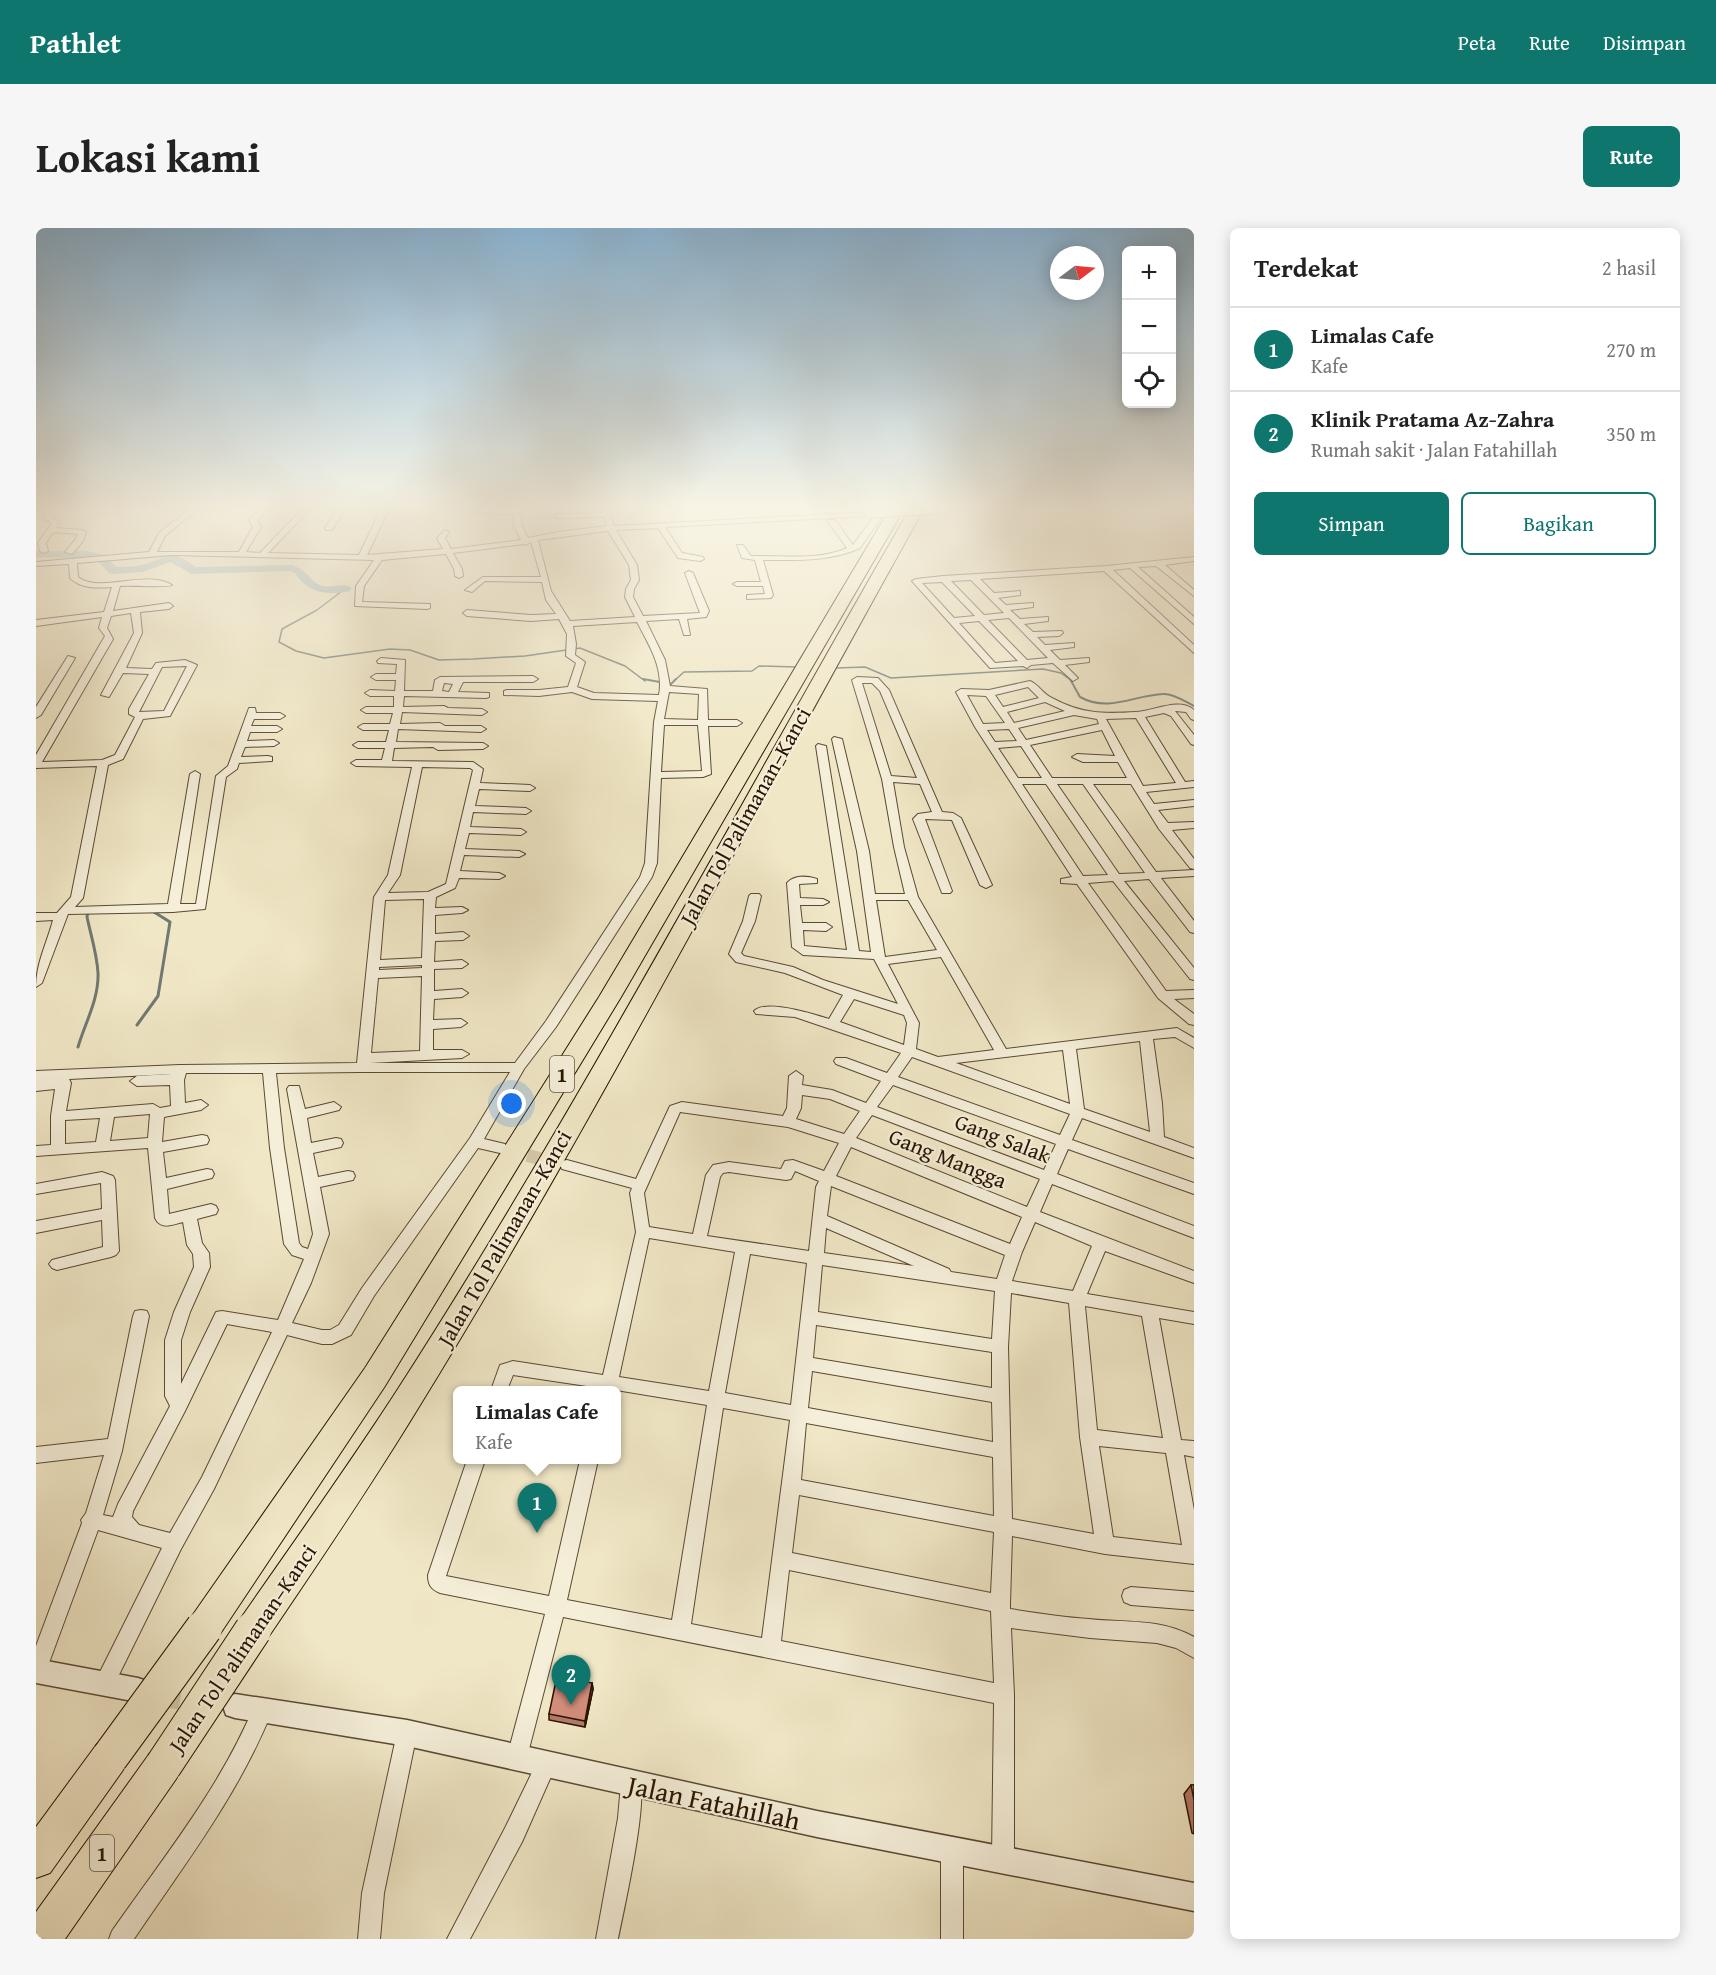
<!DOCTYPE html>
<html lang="id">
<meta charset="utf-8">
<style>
:root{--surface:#fff;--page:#f6f6f6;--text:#222;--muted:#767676;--line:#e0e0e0;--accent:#0f766e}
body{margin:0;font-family:"Gentium Book Plus",serif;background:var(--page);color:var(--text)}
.controls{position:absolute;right:18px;top:18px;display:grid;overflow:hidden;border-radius:9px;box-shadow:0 3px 15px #0003}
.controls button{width:54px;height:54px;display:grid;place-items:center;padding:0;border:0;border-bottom:2px solid var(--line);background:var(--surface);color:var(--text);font:30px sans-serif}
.compass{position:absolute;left:1014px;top:18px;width:54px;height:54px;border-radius:50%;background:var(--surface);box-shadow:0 3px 15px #0003;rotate:74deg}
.you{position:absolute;left:476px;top:876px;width:21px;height:21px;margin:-15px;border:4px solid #fff;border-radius:50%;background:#1a73e8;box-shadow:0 0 0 9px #1a73e833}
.badge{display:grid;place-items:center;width:39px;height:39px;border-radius:50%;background:var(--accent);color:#fff;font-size:20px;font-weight:700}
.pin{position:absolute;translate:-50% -50px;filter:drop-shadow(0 2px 3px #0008)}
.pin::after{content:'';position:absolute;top:32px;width:21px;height:18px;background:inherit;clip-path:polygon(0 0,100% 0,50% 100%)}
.popup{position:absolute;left:417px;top:1158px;width:168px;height:78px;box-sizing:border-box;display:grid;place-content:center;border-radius:9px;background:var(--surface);filter:drop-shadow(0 2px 4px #0005);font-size:20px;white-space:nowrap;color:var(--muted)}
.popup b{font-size:22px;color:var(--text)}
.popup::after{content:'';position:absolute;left:50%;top:100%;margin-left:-12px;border:12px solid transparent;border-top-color:var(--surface)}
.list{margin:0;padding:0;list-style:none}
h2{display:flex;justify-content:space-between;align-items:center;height:78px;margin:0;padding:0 24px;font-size:26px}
h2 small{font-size:20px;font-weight:400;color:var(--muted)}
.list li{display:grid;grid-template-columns:39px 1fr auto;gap:18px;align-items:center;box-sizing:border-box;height:84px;padding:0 24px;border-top:2px solid var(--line)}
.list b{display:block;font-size:22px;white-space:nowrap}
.list p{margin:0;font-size:20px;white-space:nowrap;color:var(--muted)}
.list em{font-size:20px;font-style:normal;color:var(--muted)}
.actions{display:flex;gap:12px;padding:18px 24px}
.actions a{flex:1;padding:14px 0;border:2px solid var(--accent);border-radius:9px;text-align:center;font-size:21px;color:var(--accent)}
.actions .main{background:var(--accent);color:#fff}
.icon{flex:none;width:33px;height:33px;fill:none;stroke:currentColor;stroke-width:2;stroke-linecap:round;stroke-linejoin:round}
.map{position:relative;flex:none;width:1158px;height:1711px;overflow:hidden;border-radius:9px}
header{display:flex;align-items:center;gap:36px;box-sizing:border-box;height:84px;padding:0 30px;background:var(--accent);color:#fff}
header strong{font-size:28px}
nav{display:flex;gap:33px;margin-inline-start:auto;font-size:21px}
.intro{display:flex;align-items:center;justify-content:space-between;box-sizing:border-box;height:144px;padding:0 36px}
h1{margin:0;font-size:42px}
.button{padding:15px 27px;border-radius:9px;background:var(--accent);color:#fff;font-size:21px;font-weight:700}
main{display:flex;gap:36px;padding:0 36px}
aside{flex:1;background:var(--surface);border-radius:9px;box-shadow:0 3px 15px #0003}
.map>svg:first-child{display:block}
</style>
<header>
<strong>Pathlet</strong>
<nav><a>Peta</a><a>Rute</a><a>Disimpan</a></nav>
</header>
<div class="intro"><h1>Lokasi kami</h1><a class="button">Rute</a></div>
<main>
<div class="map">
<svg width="1158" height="1711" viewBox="0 0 1158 1711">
<rect width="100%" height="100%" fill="#f0e7c6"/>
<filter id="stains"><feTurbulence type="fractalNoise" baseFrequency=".00333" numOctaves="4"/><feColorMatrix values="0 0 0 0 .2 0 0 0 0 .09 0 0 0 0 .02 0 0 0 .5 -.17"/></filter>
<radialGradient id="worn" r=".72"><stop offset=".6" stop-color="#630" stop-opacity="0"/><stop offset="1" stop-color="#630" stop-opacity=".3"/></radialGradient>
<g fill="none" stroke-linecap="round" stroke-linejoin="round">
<path stroke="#707973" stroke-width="1.5" d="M310 360 281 382 246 401 243 414 260 423 288 430 354 421 374 422 403 432 437 431 489 428 544 420 589 438 609 453
M800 440 829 439 855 450 1007 441 1025 445 1036 453
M638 453 648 444 716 443 723 438 761 439"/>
<path stroke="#707973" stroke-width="2" d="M607 451 635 456 640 451
M1034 451 1044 469C1073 485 1098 467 1127 466 1137 465 1150 474 1158 478"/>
<path stroke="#707973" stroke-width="3" d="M101 797 122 768 134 694 118 684
M42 819C49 795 63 771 62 745 61 726 55 708 51 689L52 683"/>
<path fill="#a0bcc0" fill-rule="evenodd" d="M0 323H52L68 327 80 339C88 339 97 339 105 337 129 331 136 319 159 339L254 337C274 341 272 354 287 358 297 360 308 354 316 360L314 363C291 368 272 365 259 345L254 343 156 346 134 334 107 344 77 346 73 345 60 331 0 329Z"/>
<path stroke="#d2c7a8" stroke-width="13" stroke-dasharray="13 7" stroke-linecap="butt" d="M472 922 520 935"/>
<path stroke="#d2c7a8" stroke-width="25" stroke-dasharray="25 12" stroke-linecap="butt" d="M120 1465 172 1474"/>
<g stroke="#5a4932" stroke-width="2">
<path id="minor" d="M8 279H16V290L24 294 20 300 46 302 50 304 47 313 36 326 29 324 39 312 42 306 17 304 10 315 12 323 8 325 4 323 2 315 16 295 8 291Z
M156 279H164L129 308 121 324H203L217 299 213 292 226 279H234L221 292 225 299 210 324 224 325 268 279H276L232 325 323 327 346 279H354L331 327 407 321 401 310 409 302 413 304 409 310 415 321 485 312 478 298 477 286 440 285 439 283 443 281 477 282 476 279H484L486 298 492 310 522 304 571 298 568 289 522 290 518 288 522 286 566 285 564 279H572L578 298 833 284 837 286 833 288 629 299 646 325 667 329 668 331 664 333 642 330 622 300 580 302 601 337 603 352 598 361 597 369 607 388 664 385 649 345 653 343 657 345 673 383 670 389 651 391 654 407H648L643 391 610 393 629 432 634 458 671 461 672 492H701L706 495 701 498H672L675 546 667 549 625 550 621 635 616 649 520 799 488 841 448 911 469 916 471 920 469 924 464 925 442 920 338 1068 315 1107 296 1116H286L251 1107 178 1261 145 1321 75 1463 68 1466 61 1463 58 1456 126 1320 62 1302 10 1443 7 1450 0 1453V1418L46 1295 45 1292 50 1285 68 1227 0 1235V1219L72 1211 97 1088 99 1083 105 1082 111 1083 113 1088 86 1223 67 1287 77 1289 82 1276 134 1178 129 1168V1112L138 1084 158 1039 157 1026 151 1017 147 994C135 997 125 1002 119 990L112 920 0 928V918L15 917V888L19 861 0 863V853L14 852 0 853V843L144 837 321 835 338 669 352 647 376 539 320 538 315 535 320 532H346L349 520H322L317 517 322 514H350L353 502H327L322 499 327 496H354L357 485H330L325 482 330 479H358V468H334L329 465 334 462 359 463 360 452H340L335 449 340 446H360L361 436 342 435 341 433 345 430 369 432 368 463H397L399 452 404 449 497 448 502 451 497 454H427L422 464 453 465V469L450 470 368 468 367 479 408 478 412 480 446 481 451 484 446 487 366 484 364 496 404 495 409 498H445L450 501 445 504 362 501 360 514 447 515 452 518 447 521 402 522 397 519 358 520 356 533 437 534 447 541 444 555 494 557 499 560 494 563 443 561 439 578 490 580 495 583 490 586 437 584 434 599 485 601 490 604 485 607 433 605 429 621 483 623 489 626 483 629 428 627 424 643 463 645 469 648 463 651 423 650 419 660 400 669 399 680 426 679 432 682 426 685 399 687V706L427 704 433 708 427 712 399 713 398 734 426 732 432 736 426 740 398 741V763L426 761 432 765 426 769 398 771 397 792 425 791 431 795 425 799 397 801V822H426L433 826 426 830 334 835H479L510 793 604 649 609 635 618 494 622 473 556 471 536 464 503 468 468 467V463L471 462H503L532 459 540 435 530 428 531 406 523 391 495 393 431 388 427 385 431 382 495 387 520 386 510 372 506 354 449 353 436 364 429 362 447 349H505L495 314 490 317 487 316 417 325 426 341 427 348 423 350 419 348 418 341 410 326 346 332 328 358 326 374 394 376V380L391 381 319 378 320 358 338 332 136 327 41 335 42 349C64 366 110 341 136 357 131 360 95 357 84 358L77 383 133 375 137 378 133 381 104 384 106 405 90 440 116 441 120 435 149 432 161 437 134 488 107 491 87 531 72 537 47 670 39 679 132 676 154 546 159 543 164 546 144 676H160L180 548 192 538 213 480H219L220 485H244L249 488 244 491H218L215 498H241L246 501 241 504H214L211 513 238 512 243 515 238 518 209 519 205 529 232 528 236 529V533L203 535 201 541 190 549 169 681 137 684 32 686 6 755 0 759C0 735 11 715 17 692L0 693V685H21L35 669 61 538 0 540V527L69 408 63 400 66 389 0 398V392L68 384 76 359C61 360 45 361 34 350L33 336 0 338V334L113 324 123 305ZM572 303 593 337 595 352 590 361 589 369 599 389 534 393 515 363 502 312ZM95 385 98 405 65 467 73 469 87 445 113 446 93 481V486L99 489 79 527 66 532 6 534 77 411 71 400 75 388ZM601 394C613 417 628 440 623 467L558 465 541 459 549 434 539 427 540 416 537 398ZM151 438 128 483 103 484 126 439ZM408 455 417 456 413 464 406 463ZM633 464 663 466 662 492 628 491ZM628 497H662L666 543 625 544ZM386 539 434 540 437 542 410 656 392 664 352 665 364 647ZM388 671 386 730 344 732 349 672ZM386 737V740L343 742V739ZM386 748 384 823 335 825 342 750ZM323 844H474L434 910 326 1060 303 1097 294 1102H286L256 1095 275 1055 293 1006 284 959 317 952 319 948 317 944 312 943 282 949 277 925 305 919 307 915 305 911 300 910 275 915 271 890 303 882 305 879 298 874 269 881 263 858H253L251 861 277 1006 272 1021 266 1019 263 1015 248 920 240 845ZM150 845H227L234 920 248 1016 256 1027 268 1031 242 1092 186 1083 180 1084 145 1156V1112L154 1084 174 1039 173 1025 166 1015 161 991 180 986 182 982 180 978 175 976 133 986 131 961 176 950 178 946 176 942 171 941 130 950 127 924 166 917 171 916 173 912 171 908 166 907 126 914 128 889 165 882 172 877 165 872 149 875 148 852ZM136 846 101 848 94 853 101 858 134 857 135 878 124 880 117 876 30 883 35 855 33 851ZM114 886 112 910 74 913 78 889ZM64 890 60 914 29 916V892ZM191 1096 236 1104 166 1249 134 1305 103 1297 96 1289 97 1283 149 1183Z
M303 279H311L296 302H290L289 300Z
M911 279H942L911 283 907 281Z
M839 280H845L847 287 824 320C793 334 760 332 727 332L737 367 735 370 711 371V367L729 366 727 358H701L697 356 701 354H725L719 332 706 330 701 317H707L715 328C745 327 783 333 811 320L792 294 793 292H799L817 317 839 287Z
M1158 329V333L1129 337 1158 362V368L1120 338 1102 339 1158 389V396L1094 340 1077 342 1158 417V425L1068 343 944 351 958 365 984 363V367L962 370 970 377 997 375V379L974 382 984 391 1012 389V393L988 396 997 404 1026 403 1027 405 1023 408 1001 409 1009 417 1038 415V419L1014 422 1024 432 1053 430V434L1029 437 1042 450 1037 453 1017 435 995 437 991 440 987 438 954 440 876 353 880 351 907 348 1070 338ZM935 352 968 385 948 387 915 353ZM906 354 939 388 918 390 886 355ZM973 390 1012 430 991 432 952 392ZM943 393 982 433 959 435 923 395Z
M32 428 39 430 5 487 0 490V479Z
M821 449 842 450 853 462 906 584 917 585 925 590 956 657 950 660 944 657 916 592 889 591 916 663 914 665H906L877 591 882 586 896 584 884 556 857 554 868 619 882 669 970 821 1141 800 1158 810V820L1139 809 1117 811 1126 875 1128 909 1158 920V930L1046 890 1036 912 1158 955V966L1032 921 1021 946 1158 998V1010L1016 956 1004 984 1158 1043V1055L1069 1023 1051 1066 1158 1084V1096L1123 1090 1145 1212 1158 1213V1229L1148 1227 1158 1282V1336L1069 1326 976 1308 974 1376V1381C1000 1385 1026 1389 1053 1391 1089 1395 1125 1390 1158 1409V1430L1140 1420 1121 1415 1054 1410 975 1400 978 1467V1631L975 1639 967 1642 959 1639 956 1631 958 1475 527 1389 491 1529 488 1536 481 1539 474 1536 471 1529 509 1386 404 1365C395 1361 392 1357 392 1347L431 1232H449L410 1348 513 1368 544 1232H562L531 1372 636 1392 671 1177 580 1162H564V1160L477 1147 471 1162H455L464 1137 477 1133 567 1147 600 1004 594 965 596 960 526 941 524 937 526 933 531 932 600 951 634 878 646 874 747 888 751 880 753 848 760 843 767 848 766 857 796 862 830 875 845 853 800 836 798 833 800 830H810L851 845 865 825 759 789 720 786 718 783C730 771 777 786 793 791L807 767 749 745 700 734 693 726 707 693 713 668 715 666H723L725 668 719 693 705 725 708 728 757 739 787 752 862 776 838 731 767 727 756 719 751 655C758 647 771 648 781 651V655L763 656 764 670 787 671 793 674 787 677H764L766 695H790L796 699 790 703 767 702 768 718 811 722 780 518 782 516 790 518 823 723 835 724 821 623 796 511 798 509 806 511 833 623 839 666H869L858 619 846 551 816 452ZM826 455H836L844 463 881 550 855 548ZM840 672H872L901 722 849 729ZM905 729 958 822 902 829 880 821 883 795 852 736ZM818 771 868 787 871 795 868 817 804 794ZM1104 813 1114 904 1048 881 1040 821ZM1027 822 1034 876 920 835ZM876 829 1034 886 1024 907 862 849ZM857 857 1020 916 1008 942 841 879ZM766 867 794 871 824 883 808 906 760 891 765 880ZM644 884 752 899 803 915 788 943 757 932 749 933 745 941 693 934 677 937 670 947 657 1006 613 999 608 965ZM836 887 1004 951 991 979 820 910ZM815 919 986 989 974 1016 800 948ZM759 943 783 953 780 959 773 1023 671 1008 684 949 687 945 693 944 750 952 755 951ZM795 958 969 1027 961 1051 915 1044 913 1041 791 988ZM999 994 1056 1018 1037 1063 976 1053 986 1024ZM790 1000 878 1038 788 1025ZM613 1010 699 1024 673 1163 583 1149ZM714 1026 771 1035 755 1177 689 1165ZM786 1037 959 1063 956 1111 782 1084ZM975 1065 1033 1075 1044 1209 1058 1306 976 1291 972 1119ZM1049 1078 1106 1088 1127 1210 1061 1202ZM780 1097 956 1124V1160L777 1130ZM776 1143 956 1174 957 1214 772 1180ZM687 1180 754 1192 726 1410 655 1396ZM770 1195 957 1229 958 1288 765 1252ZM1063 1218 1130 1225 1146 1317 1077 1309ZM763 1267 958 1304 955 1365 756 1325ZM753 1342 955 1383 958 1455 745 1413Z
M994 453C1003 457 1007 466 1016 470 1045 486 1068 486 1100 484 1118 483 1144 469 1158 482V492L1155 491 1150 484 1139 483 1158 507V517L1155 516 1135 488 1128 485 1109 489 1149 554 1158 553V559L1110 564 1118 576 1158 572V578L1122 582 1132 595 1158 594V600L1136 602 1158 631V641L1154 640 1123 601 1095 556H1057L1120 644 1158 642V648L1125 650 1158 693V705L1154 704 1113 651 1088 653 1158 740V752L1154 751 1077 653 1052 655 1130 763 1158 762V770L1138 771 1158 786V797L1153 796 1122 770 1041 656 1025 655V651L1036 649 939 499 920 464 925 461 953 462ZM992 459 1003 470 967 479 959 467ZM931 467 950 468 969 495 947 496ZM1009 474 1029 483 978 495 971 484ZM1038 487 1061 491 1063 496 990 512 982 500ZM1100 490 1140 555 1107 558 1070 491ZM973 501 981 513 959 514 951 502ZM1066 502 1079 528 1041 526 1036 529 1047 534H1082L1091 550H1016L994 517ZM985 518 1006 550H982L962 520ZM986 556H1010L1072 647 1047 648ZM1021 556H1047L1109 645 1083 646Z
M66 944 77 948 79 952 83 1023 80 1027 75 1029 21 1042 16 1040 13 1036 16 1032 67 1019 66 992 0 1005V993L66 981 65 955 0 966V956Z
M1095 1359 1158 1364V1382L1095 1377 1088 1374 1086 1368 1088 1362Z
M226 1473 233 1476 236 1483C203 1566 148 1637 98 1711H73L76 1703C127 1630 185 1559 219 1476Z
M371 1495 378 1498 381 1505 348 1665 344 1711H322L326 1665 361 1505 364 1498Z
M511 1525 518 1528 521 1535 486 1614 434 1711H411L470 1598 504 1528Z
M596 1545 603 1549C613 1571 588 1681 582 1711H560L582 1590 585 1556 589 1549Z
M916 1611 924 1614 927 1622V1711H905V1622L908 1614Z"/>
</g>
<g stroke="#5a4932" stroke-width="3">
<path id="tertiary" d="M0 1431 102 1450 111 1453 114 1462 111 1471 102 1474 0 1455Z
M199 1466 371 1492 781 1583 1158 1655V1683L781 1609 371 1518 199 1490 190 1487 187 1478 190 1469Z"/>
</g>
<g stroke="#281400" stroke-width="2">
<path id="motorway" d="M855 279H869L585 769 349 1158 180 1412 168 1417 156 1412 151 1400 156 1388 329 1140 563 769Z
M875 279H889C720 580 562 888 381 1182 333 1261 281 1337 229 1414L217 1419 205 1414 200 1402 205 1390C257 1315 310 1241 360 1164 545 877 704 574 875 279Z
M74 1511 87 1516 92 1529 87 1542 14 1645 0 1650V1599L61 1516Z
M127 1519 140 1525 146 1538 140 1551 29 1711H0V1684L114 1525Z"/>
</g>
<use href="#minor" fill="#f5efda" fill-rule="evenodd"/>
<use href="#tertiary" fill="#f5efda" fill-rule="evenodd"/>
<use href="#motorway" fill="#f0e7c6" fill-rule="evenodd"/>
<g stroke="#5a4932" stroke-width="10" stroke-linecap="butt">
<path id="minor-bridge" d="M833 286 911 281"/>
</g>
<g stroke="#281400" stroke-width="38" stroke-linecap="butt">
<path id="motorway-bridge" d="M74 1529 168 1400
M127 1538 217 1402"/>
</g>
<use href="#minor-bridge" stroke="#f5efda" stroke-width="8"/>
<use href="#motorway-bridge" stroke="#f0e7c6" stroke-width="36"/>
</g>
<path fill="#b57869" stroke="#281400" stroke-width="1.5" d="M556 1455 557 1461 549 1499 513 1492V1486Z
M1155 1557H1158V1606L1156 1605 1148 1566Z"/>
<path fill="#936255" stroke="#281400" stroke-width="1.5" d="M556 1455 557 1461 549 1499V1493Z"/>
<path fill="#d28c7a" stroke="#281400" stroke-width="1.5" d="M521 1448 556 1455 549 1493 513 1486Z
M1155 1557H1158V1572Z"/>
<linearGradient id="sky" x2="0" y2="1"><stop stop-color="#8bb7d8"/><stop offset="0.54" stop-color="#f8f4e5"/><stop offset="1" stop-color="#f8f4e5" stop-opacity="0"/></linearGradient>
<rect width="1158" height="518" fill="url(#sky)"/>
<g text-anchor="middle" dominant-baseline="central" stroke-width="4.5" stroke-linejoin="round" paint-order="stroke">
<g fill="#f5efda" stroke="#665641" stroke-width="1.5">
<rect x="514" y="828" width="24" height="36" rx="4.5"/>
<rect x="54" y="1607" width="24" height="36" rx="4.5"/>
</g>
<g font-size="21" font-weight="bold" fill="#281400">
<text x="526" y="846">1</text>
<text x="66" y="1625">1</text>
</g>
<g font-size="22" fill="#281400" stroke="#f5efda">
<text transform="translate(709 588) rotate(-61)">Jalan Tol Palimanan–Kanci</text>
<text transform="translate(967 910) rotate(21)">Gang Salak</text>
<text transform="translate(912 930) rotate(22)">Gang Mangga</text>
<text transform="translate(468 1010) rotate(-60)">Jalan Tol Palimanan–Kanci</text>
<text transform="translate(206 1420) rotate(-56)">Jalan Tol Palimanan–Kanci</text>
</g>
<g font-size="27" fill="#281400" stroke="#f5efda">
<text transform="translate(678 1574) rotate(12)">Jalan Fatahillah</text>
</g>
</g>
<rect width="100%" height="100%" filter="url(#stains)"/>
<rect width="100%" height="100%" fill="url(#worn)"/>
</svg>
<div class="controls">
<button>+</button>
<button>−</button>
<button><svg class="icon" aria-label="locate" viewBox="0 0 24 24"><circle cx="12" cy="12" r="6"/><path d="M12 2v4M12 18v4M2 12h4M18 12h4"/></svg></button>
</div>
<svg class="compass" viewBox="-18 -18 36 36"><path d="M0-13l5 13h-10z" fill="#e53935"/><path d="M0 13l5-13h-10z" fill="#767676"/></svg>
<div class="you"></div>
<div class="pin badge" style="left:501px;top:1305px">1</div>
<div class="popup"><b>Limalas Cafe</b>Kafe</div>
<div class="pin badge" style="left:535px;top:1477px">2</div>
</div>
<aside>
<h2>Terdekat<small>2 hasil</small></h2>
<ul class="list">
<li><span class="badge">1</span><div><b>Limalas Cafe</b><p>Kafe</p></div><em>270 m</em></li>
<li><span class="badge">2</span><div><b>Klinik Pratama Az-Zahra</b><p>Rumah sakit · Jalan Fatahillah</p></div><em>350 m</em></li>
</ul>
<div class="actions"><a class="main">Simpan</a><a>Bagikan</a></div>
</aside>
</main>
